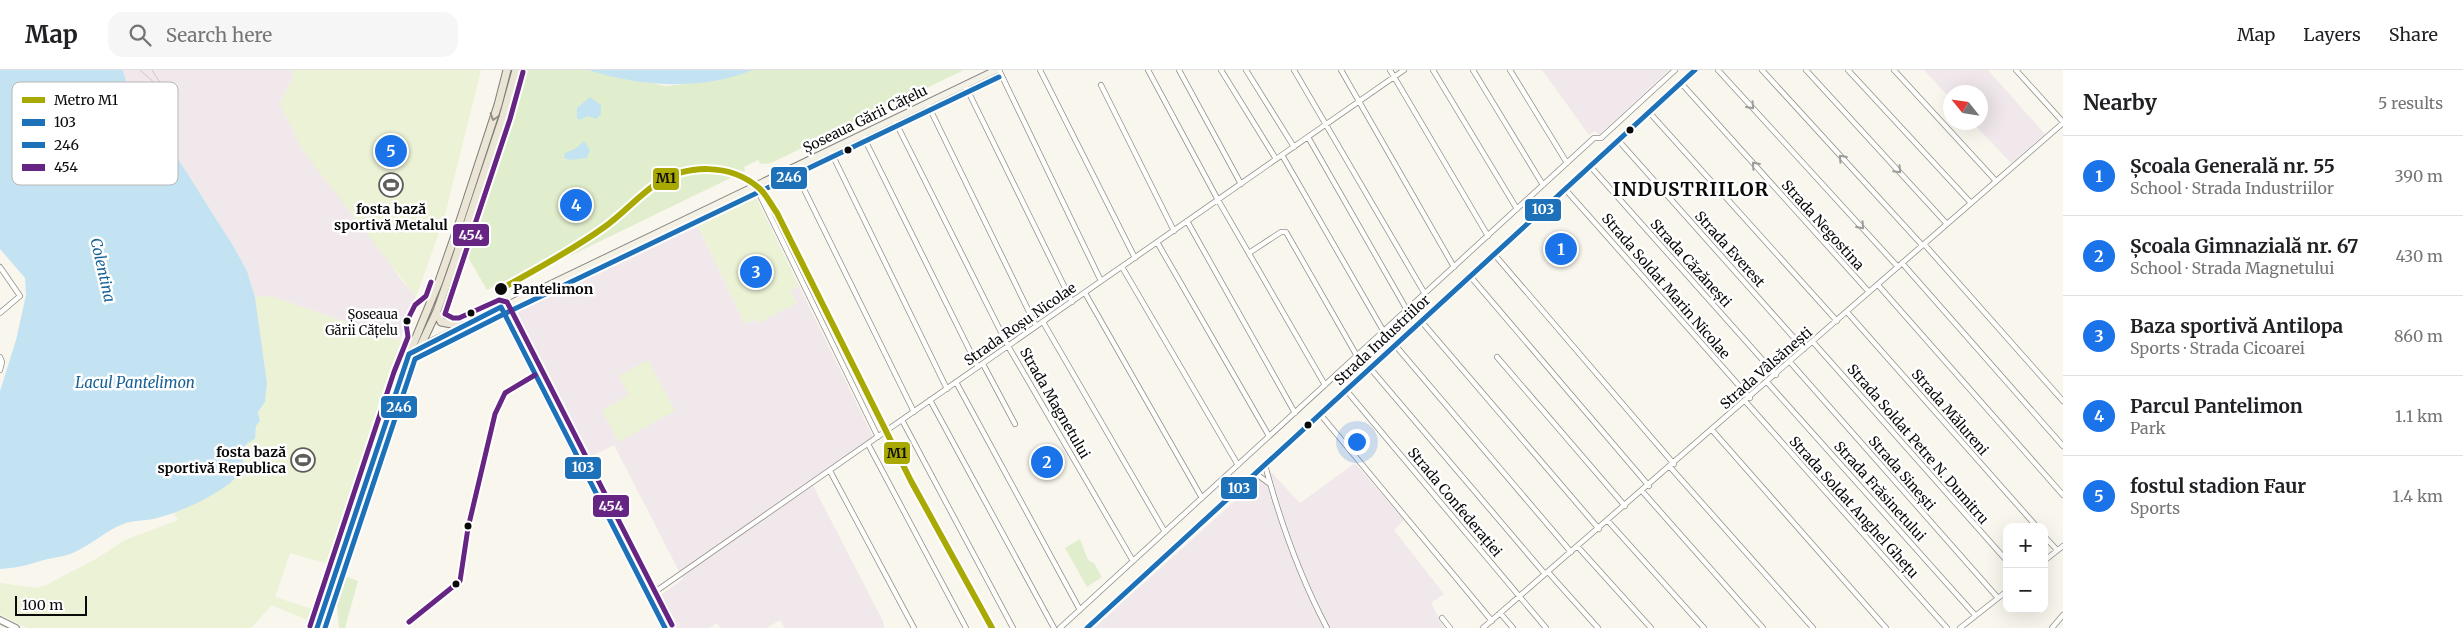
<!DOCTYPE html>
<meta charset="utf-8">
<style>
:root{--surface:#fff;--page:#f6f6f6;--text:#202124;--muted:#757577;--line:#e0e0e0;--accent:#1a73e8}
body{margin:0;font-family:Merriweather,serif;background:var(--page);color:var(--text)}
.controls{position:absolute;right:15px;bottom:15px;display:grid;overflow:hidden;border-radius:10px;box-shadow:0 5px 20px #0002}
.controls button{width:45px;height:45px;display:grid;place-items:center;padding:0;border:0;border-bottom:1px solid var(--line);background:var(--surface);color:var(--text);font:25px sans-serif}
.compass{position:absolute;left:1943px;top:15px;width:45px;height:45px;border-radius:50%;background:var(--surface);box-shadow:0 5px 20px #0002;rotate:300deg}
.scale{position:absolute;left:15px;bottom:12px;width:72px;box-sizing:border-box;padding-left:5px;border:2px solid #0a0a0a;border-top:0;font-size:14px;line-height:18px;white-space:nowrap;color:#0a0a0a;-webkit-text-stroke:4px #fff;paint-order:stroke}
.you{position:absolute;left:1356px;top:371px;width:18px;height:18px;margin:-12px;border:4px solid #fff;border-radius:50%;background:#1a73e8;box-shadow:0 0 0 8px #1a73e833}
.badge{display:grid;place-items:center;width:32px;height:32px;border-radius:50%;background:var(--accent);color:#fff;font-size:16px;font-weight:700}
.pin{position:absolute;translate:-50% -50%;border:2px solid #fff;box-shadow:0 1px 5px #0006}
.list{margin:0;padding:0;list-style:none}
h2{display:flex;justify-content:space-between;align-items:center;height:65px;margin:0;padding:0 20px;font-size:21px}
h2 small{font-size:16px;font-weight:400;color:var(--muted)}
.list li{display:grid;grid-template-columns:32px 1fr auto;gap:15px;align-items:center;box-sizing:border-box;height:80px;padding:0 20px;border-top:1px solid var(--line)}
.list b{display:block;font-size:19px;white-space:nowrap}
.list p{margin:0;font-size:16px;white-space:nowrap;color:var(--muted)}
.list em{font-size:16px;font-style:normal;color:var(--muted)}
.icon{flex:none;width:28px;height:28px;fill:none;stroke:currentColor;stroke-width:2;stroke-linecap:round;stroke-linejoin:round}
.map{position:relative;flex:none;width:2063px;height:558px;overflow:hidden}
header{display:flex;align-items:center;gap:30px;box-sizing:border-box;height:70px;padding:0 25px;background:var(--surface);border-bottom:1px solid var(--line)}
header strong{font-size:24px}
nav{display:flex;gap:28px;margin-inline-start:auto;font-size:18px}
.search{width:350px;height:45px;background:var(--page);display:flex;align-items:center;gap:12px;box-sizing:border-box;padding:0 18px;border-radius:15px;color:var(--muted);font-size:19px}
main{display:flex}
aside{flex:1;background:var(--surface)}
.map>svg:first-child{display:block}
</style>
<header>
<strong>Map</strong>
<div class="search"><svg class="icon" aria-label="search" viewBox="0 0 24 24"><circle cx="10" cy="10" r="6"/><path d="M15 15l6 6"/></svg>Search here</div>
<nav><a>Map</a><a>Layers</a><a>Share</a></nav>
</header>
<main>
<div class="map">
<svg width="2063" height="558" viewBox="0 0 2063 558">
<rect width="100%" height="100%" fill="#f9f6ed"/>
<path fill="#f0e8eb" d="M123 0H293V7L280 34 400 208 416 227 400 270 270 226 255 227 247 201 212 142 162 67 152 53 133 37Z
M1542 0H1669L1599 65 1595 61 1589 65Z
M1924 0H1988L2045 64 2011 93 1973 53 1980 52V22H1950V28Z
M696 152 745 254 757 249 758 253 797 233 790 221 799 216 873 367 810 410 883 551 884 558H785L780 550 767 558H720L717 553 709 558H675L658 527 683 509 614 375 586 389 512 247 514 239Z
M1355 393 1404 450 1394 460 1444 524 1431 533 1444 558H1094L1269 400 1300 433Z"/>
<path fill="#e1eecd" d="M520 0H588L666 16 714 11 753 0H964L771 93 761 94 758 90 744 97 745 101 510 215 507 210 487 220 465 182 469 175 465 170 499 70Z
M1080 469 1088 490 1094 493 1102 507 1087 517 1065 478Z
M347 507 358 511 345 558H339L337 535Z"/>
<path fill="#ebf2d6" d="M293 0H481L444 149 416 227 303 81 280 34 293 7Z
M754 123 799 216 790 221 797 233 759 253 756 249 745 254 696 152Z
M270 226 402 271 331 495 290 483 275 527 315 540 311 552 272 535 251 558H27L0 544V513L36 518 44 516 96 489 125 470 178 450 173 442C190 434 215 427 229 413 233 409 241 399 242 394 245 381 239 376 255 369L256 356 260 351 258 342 265 332 267 313 255 227Z
M648 290 675 341 618 372 602 340 629 325 619 306Z"/>
<path fill="#c4e3f2" d="M0 0H123L133 37 152 53 180 92 232 174 247 201 255 227 267 313 265 332 258 342 260 351 256 356 255 369C233 378 249 391 240 404 237 407 232 411 229 414 209 429 180 442 157 448 146 451 133 450 123 454 106 461 93 473 77 481 64 488 50 487 37 492 24 496 14 498 0 499V321L16 270 26 225 25 208 0 179Z
M588 0H753C699 21 643 17 588 0Z
M590 27 601 35V44L596 49 588 46 580 50 577 48V38Z
M584 71 590 80 587 88 570 90 564 88 565 83 575 79Z"/>
<g fill="none" stroke-linecap="round" stroke-linejoin="round">
<g stroke="#92908c" stroke-width="6">
<path id="minor" d="M999 0 1101 211
M1040 0 1135 188
M1148 0 1218 130 1325 315
M1179 0 1241 114
M1221 0 1276 89
M1246 0 1294 77
M1294 0 1425 224
M1341 0 1454 197
M1390 0 1488 166
M1433 0 1517 139
M1473 0 1543 115
M1510 0 1567 93
M1718 0 1898 197
M1762 0 1922 175
M1806 0 1947 154
M1848 0 1971 133
M1894 0 1996 111
M2016 0 2063 52
M1681 13 1869 222
M965 15 1072 232
M1101 15 1174 161
M927 33 1036 256
M1649 42 1837 251
M894 49 1008 276 1133 491
M862 64 978 297
M1308 67 1407 240
M1618 70 1804 279
M830 80 947 319
M1282 85 1384 262
M1590 96 1776 305
M793 97 914 342
M755 115 878 367
M1565 119 1750 328
M1187 151 1295 343
M1157 172 1269 366
M1924 174 2063 331
M1249 183 1281 162H1286L1357 286
M1494 184 1674 394
M1902 193 2063 376
M0 197 20 226 0 243
M1122 197 1238 395
M1470 206 1649 416
M1878 215 2063 425
M1085 223 1202 428
M1847 242 2037 457
M1421 251 1599 459
M1043 252 1165 462
M1813 272 2007 491
M1395 275 1571 482
M0 287 2 292 0 300
M1497 287 1625 436
M1790 292 1998 528
M983 294 1015 354
M1370 298 1545 504
M956 312 1080 540
M1767 312 1975 545
M1346 320 1546 558
M930 330 1054 558
M1745 331 1947 558
M1320 344 1492 551
M902 350 1013 558
M1712 360 1886 558
M868 374 966 558
M1265 395C1280 451 1300 507 1327 558
M1670 397 1813 558
M830 401 914 558
M1255 403 1270 414
M1642 421 1763 558
M1608 451 1704 558
M2044 466 2057 480
M1578 477 1651 558
M2044 491 2063 476
M1548 502 1598 558
M649 526 1404 0
M1500 543 1513 558
M1442 548 1450 558
M1060 558 1594 68H1601L1675 0
M1483 558 2063 53
M1960 558 2007 521
M2052 558 2063 545"/>
</g>
<g stroke="#92908c" stroke-width="8">
<path id="tertiary" d="M501 237 665 558
M0 550 16 558"/>
</g>
<g stroke="#888783" stroke-width="8">
<path id="secondary" d="M420 277 996 0
M1087 558 1695 0"/>
</g>
<g stroke="#7f7e7a" stroke-width="9">
<path id="primary" d="M437 242 441 252 462 256
M317 558 401 304 438 214 458 157 498 35 507 0
M324 558 411 296 437 241 453 196 503 47 516 0"/>
</g>
<use href="#minor" stroke="#fefefc" stroke-width="4.5"/>
<use href="#tertiary" stroke="#fefefc" stroke-width="5.5"/>
<use href="#secondary" stroke="#f4f2e7" stroke-width="6"/>
<use href="#primary" stroke="#ebe5d6" stroke-width="7"/>
<path stroke="#d4c4c3" stroke-width="1" d="M140 0 167 24 174 34
M152 0 162 16"/>
<g stroke="#fff" stroke-width="9">
<path id="bus-1" d="M501 237 665 558
M317 558 409 284 501 237
M1087 558 1695 0"/>
</g>
<g stroke="#fff" stroke-width="9">
<path id="bus-2" d="M325 558 415 289 504 244 999 7"/>
</g>
<g stroke="#fff" stroke-width="9">
<path id="bus-3" d="M523 2 510 49 445 244 453 248H459L499 230 507 232 672 555
M409 552 460 511 468 458 495 344 505 323 535 305
M310 556 394 302 408 267 406 253 415 235 426 226 431 212"/>
</g>
<use href="#bus-1" stroke="#1d71b8" stroke-width="5"/>
<use href="#bus-2" stroke="#1d71b8" stroke-width="5"/>
<use href="#bus-3" stroke="#662483" stroke-width="5"/>
<g stroke="#fff" stroke-width="10">
<path id="metro-1" d="M501 219C535 200 571 181 603 158 622 145 637 127 656 114 687 94 730 93 759 118 767 125 771 135 777 143L911 411 992 558"/>
</g>
<use href="#metro-1" stroke="#a9a904" stroke-width="6"/>
</g>
<defs><path id="oneway-chevron" d="M-2-3.5L2.5 0L-2 3.5" fill="none" stroke-width="1.6" stroke-linecap="round" stroke-linejoin="round" transform="scale(1.25)"/></defs>
<g stroke="#9c9c9b">
<use href="#oneway-chevron" transform="translate(1751 36) rotate(48)"/>
<use href="#oneway-chevron" transform="translate(1842 88) rotate(-132)"/>
<use href="#oneway-chevron" transform="translate(1755 95) rotate(-132)"/>
<use href="#oneway-chevron" transform="translate(1898 100) rotate(47)"/>
<use href="#oneway-chevron" transform="translate(1861 156) rotate(48)"/>
</g>
<use stroke="#918d84" href="#oneway-chevron" transform="translate(494 47) rotate(108)"/>
<defs>
<g id="stadium-ring" transform="scale(1.25)"><circle r="9.5" fill="#fff" stroke="#5e5d59" stroke-width="1.5"/><path d="M0-5a6.5 5 0 1 0 0 10a6.5 5 0 1 0 0-10ZM-3.5-1.8h7v3.6h-7Z" fill="#5e5d59"/></g>
</defs>
<g fill-rule="evenodd">
<use href="#stadium-ring" x="391" y="115"/>
<use href="#stadium-ring" x="303" y="390"/>
</g>
<g fill="#0a0a0a" stroke="#fff" stroke-width="2">
<circle cx="1630" cy="60" r="4.5"/>
<circle cx="848" cy="80" r="4.5"/>
<circle cx="501" cy="219" r="7"/>
<circle cx="471" cy="243" r="4.5"/>
<circle cx="407" cy="251" r="4.5"/>
<circle cx="1308" cy="355" r="4.5"/>
<circle cx="468" cy="456" r="4.5"/>
<circle cx="456" cy="514" r="4.5"/>
</g>
<g text-anchor="middle" dominant-baseline="central" stroke-width="5" stroke-linejoin="round" paint-order="stroke">
<g font-size="13" fill="#0a0a0a" stroke="#fff" text-anchor="end">
<text x="398" y="244">Șoseaua<tspan x="398" dy="16">Gării Cățelu</tspan></text>
</g>
<g font-size="14" fill="#0a0a0a" stroke="#fff">
<text transform="translate(865 49) rotate(-26)">Șoseaua Gării Cățelu</text>
<text transform="translate(1823 155) rotate(48)">Strada Negostina</text>
<text transform="translate(1730 179) rotate(48)">Strada Everest</text>
<text transform="translate(1691 193) rotate(48)">Strada Căzănești</text>
<text transform="translate(1666 216) rotate(49)">Strada Soldat Marin Nicolae</text>
<text transform="translate(1020 254) rotate(-35)">Strada Roșu Nicolae</text>
<text transform="translate(1382 270) rotate(-43)">Strada Industriilor</text>
<text transform="translate(1766 298) rotate(-41)">Strada Vâlsănești</text>
<text transform="translate(1055 333) rotate(60)">Strada Magnetului</text>
<text transform="translate(1950 342) rotate(49)">Strada Mălureni</text>
<text transform="translate(1918 374) rotate(49)">Strada Soldat Petre N. Dumitru</text>
<text transform="translate(1902 403) rotate(49)">Strada Sinești</text>
<text transform="translate(1880 421) rotate(48)">Strada Frăsinetului</text>
<text transform="translate(1455 432) rotate(50)">Strada Confederației</text>
<text transform="translate(1854 437) rotate(48)">Strada Soldat Anghel Ghețu</text>
</g>
<g font-size="14" font-weight="bold" fill="#0a0a0a" stroke="#fff">
<text x="391" y="139">fosta bază<tspan x="391" dy="16">sportivă Metalul</tspan></text>
<text x="286" y="382" text-anchor="end">fosta bază<tspan x="286" dy="16">sportivă Republica</tspan></text>
</g>
<g font-size="14" font-weight="bold" fill="#0a0a0a" stroke="#fff" text-anchor="start">
<text x="513" y="219">Pantelimon</text>
</g>
<g font-size="15" font-style="italic" fill="#176197" stroke="#fff">
<text transform="translate(103 200) rotate(77)">Colentina</text>
<text x="135" y="312">Lacul Pantelimon</text>
</g>
<g font-size="19" font-weight="bold" letter-spacing="1" fill="#0a0a0a" stroke="#fff">
<text x="1691" y="119">INDUSTRIILOR</text>
</g>
</g>
<rect x="12" y="12" width="166" height="103" rx="8" fill="#fff" stroke="#b6b6b6" stroke-width="1"/>
<rect x="22" y="27" width="23" height="6" fill="#a9a904"/>
<rect x="22" y="49" width="23" height="7" fill="#1d71b8"/>
<rect x="22" y="72" width="23" height="6" fill="#1d71b8"/>
<rect x="22" y="94" width="23" height="7" fill="#662483"/>
<g font-size="14" fill="#0a0a0a">
<text x="54" y="35">Metro M1</text>
<text x="54" y="57">103</text>
<text x="54" y="80">246</text>
<text x="54" y="102">454</text>
</g>
<g stroke="#fff" stroke-width="2">
<rect x="770" y="96" width="38" height="24" rx="5" fill="#1d71b8"/>
<rect x="652" y="97" width="28" height="24" rx="5" fill="#a9a904"/>
<rect x="1524" y="128" width="38" height="24" rx="5" fill="#1d71b8"/>
<rect x="452" y="153" width="38" height="24" rx="5" fill="#662483"/>
<rect x="380" y="325" width="38" height="24" rx="5" fill="#1d71b8"/>
<rect x="883" y="371" width="28" height="24" rx="5" fill="#a9a904"/>
<rect x="564" y="386" width="38" height="24" rx="5" fill="#1d71b8"/>
<rect x="1220" y="406" width="38" height="24" rx="5" fill="#1d71b8"/>
<rect x="592" y="424" width="38" height="24" rx="5" fill="#662483"/>
</g>
<g font-size="14" text-anchor="middle" font-weight="bold" fill="#fff">
<text x="789" y="112">246</text>
<text x="1543" y="144">103</text>
<text x="471" y="170">454</text>
<text x="399" y="342">246</text>
<text x="583" y="402">103</text>
<text x="1239" y="423">103</text>
<text x="611" y="441">454</text>
</g>
<g font-size="14" text-anchor="middle" font-weight="bold" fill="#111">
<text x="666" y="113">M1</text>
<text x="897" y="388">M1</text>
</g>
</svg>
<div class="controls">
<button>+</button>
<button>−</button>
</div>
<svg class="compass" viewBox="-18 -18 36 36"><path d="M0-13l5 13h-10z" fill="#e53935"/><path d="M0 13l5-13h-10z" fill="#757577"/></svg>
<div class="scale">100 m</div>
<div class="you"></div>
<div class="pin badge" style="left:1561px;top:179px">1</div>
<div class="pin badge" style="left:1047px;top:392px">2</div>
<div class="pin badge" style="left:756px;top:202px">3</div>
<div class="pin badge" style="left:576px;top:135px">4</div>
<div class="pin badge" style="left:391px;top:81px">5</div>
</div>
<aside>
<h2>Nearby<small>5 results</small></h2>
<ul class="list">
<li><span class="badge">1</span><div><b>Școala Generală nr. 55</b><p>School · Strada Industriilor</p></div><em>390 m</em></li>
<li><span class="badge">2</span><div><b>Școala Gimnazială nr. 67</b><p>School · Strada Magnetului</p></div><em>430 m</em></li>
<li><span class="badge">3</span><div><b>Baza sportivă Antilopa</b><p>Sports · Strada Cicoarei</p></div><em>860 m</em></li>
<li><span class="badge">4</span><div><b>Parcul Pantelimon</b><p>Park</p></div><em>1.1 km</em></li>
<li><span class="badge">5</span><div><b>fostul stadion Faur</b><p>Sports</p></div><em>1.4 km</em></li>
</ul>
</aside>
</main>
